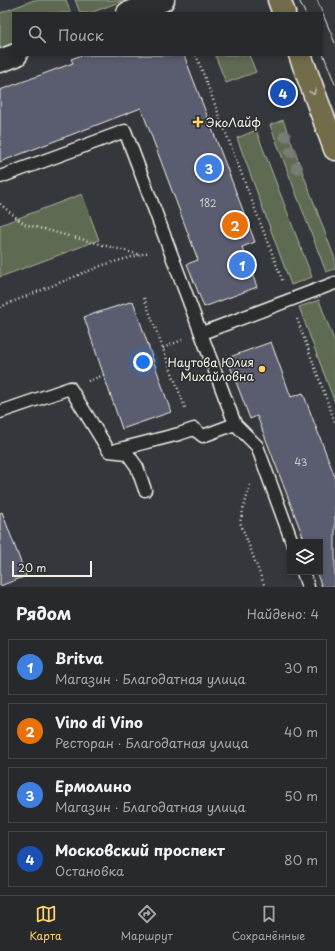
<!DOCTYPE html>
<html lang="ru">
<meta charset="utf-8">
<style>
:root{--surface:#27292c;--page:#2f3134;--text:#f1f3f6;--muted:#a4a6a9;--line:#434548;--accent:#ffd166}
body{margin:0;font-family:"Playpen Sans",sans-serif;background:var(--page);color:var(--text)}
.controls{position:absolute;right:12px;bottom:12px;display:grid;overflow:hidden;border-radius:0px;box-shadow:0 2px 6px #0003}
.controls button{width:36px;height:36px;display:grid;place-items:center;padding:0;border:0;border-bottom:1px solid var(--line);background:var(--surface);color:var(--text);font:20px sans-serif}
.scale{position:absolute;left:12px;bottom:10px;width:80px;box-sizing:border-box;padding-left:4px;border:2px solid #f4f1e8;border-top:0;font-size:11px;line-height:14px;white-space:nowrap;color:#f4f1e8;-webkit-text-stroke:3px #2a2d2e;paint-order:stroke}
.you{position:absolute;left:143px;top:362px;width:14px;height:14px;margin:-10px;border:3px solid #fff;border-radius:50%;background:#1a73e8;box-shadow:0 0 0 6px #1a73e833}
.badge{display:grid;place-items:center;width:26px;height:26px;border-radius:50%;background:var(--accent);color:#fff;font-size:13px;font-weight:700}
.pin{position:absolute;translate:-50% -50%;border:2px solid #fff;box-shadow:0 1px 4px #0006}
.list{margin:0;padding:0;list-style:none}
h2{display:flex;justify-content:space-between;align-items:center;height:52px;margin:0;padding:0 16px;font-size:17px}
h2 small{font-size:13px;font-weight:400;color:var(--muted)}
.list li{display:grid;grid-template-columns:26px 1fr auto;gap:12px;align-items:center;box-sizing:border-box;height:56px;margin:0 8px 8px;padding:0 8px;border:1px solid var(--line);border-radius:0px}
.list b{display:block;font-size:15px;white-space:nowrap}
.list p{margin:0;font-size:13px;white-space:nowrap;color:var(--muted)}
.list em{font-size:13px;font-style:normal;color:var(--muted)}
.icon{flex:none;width:22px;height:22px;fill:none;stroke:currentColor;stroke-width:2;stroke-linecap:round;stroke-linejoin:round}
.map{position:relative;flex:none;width:335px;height:587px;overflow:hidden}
.search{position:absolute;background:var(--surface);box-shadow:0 2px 6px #0003;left:12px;right:12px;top:12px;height:44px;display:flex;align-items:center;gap:10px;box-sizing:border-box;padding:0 14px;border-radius:0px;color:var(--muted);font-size:15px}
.sheet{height:308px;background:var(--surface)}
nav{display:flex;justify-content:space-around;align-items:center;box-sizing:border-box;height:56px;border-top:1px solid var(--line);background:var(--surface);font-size:11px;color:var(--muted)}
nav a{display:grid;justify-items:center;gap:2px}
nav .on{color:var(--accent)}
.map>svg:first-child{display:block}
</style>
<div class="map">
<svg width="335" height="587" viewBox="0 0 335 587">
<rect width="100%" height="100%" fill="#34373b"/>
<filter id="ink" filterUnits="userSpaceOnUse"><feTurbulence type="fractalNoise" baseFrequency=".025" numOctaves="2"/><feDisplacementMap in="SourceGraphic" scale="8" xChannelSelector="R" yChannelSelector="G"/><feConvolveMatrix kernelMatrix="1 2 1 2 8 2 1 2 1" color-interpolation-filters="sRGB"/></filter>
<g filter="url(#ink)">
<path fill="#5e6b52" stroke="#a9ae9d" d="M34 0H66L71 13H13V43L0 48V13Z
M75 0H125L90 13H80Z
M215 55H249L256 72 226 83Z
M283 120 335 259V269L326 272 270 125Z
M256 130 312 277 291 285 237 138Z
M82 194 99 240 0 277V225Z
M319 300 335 343V403L299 307Z"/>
<path fill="#5a5d6f" stroke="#f4f1e8" d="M82 55H184L255 242 242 247 257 287 204 307 187 264 198 260 141 108 0 162V90L73 63 71 59Z
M133 301 171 412 122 429 84 317Z
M271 342 291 397 303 393 335 477V587H322L316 572H320V542H305L257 416 250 419 227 358Z
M2 512 26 576 0 586V513Z"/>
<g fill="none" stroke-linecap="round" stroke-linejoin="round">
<g stroke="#f4f1e8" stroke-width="15">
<path id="service" d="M0 177 125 131 235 424 257 446 292 542
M202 333 335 283
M0 412 70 388 109 451 127 453 137 467 145 490
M116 450 179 434 194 429 203 436 235 424
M303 572 308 587"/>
</g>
<g stroke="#f4f1e8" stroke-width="25">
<path id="minor" d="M128 13 163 0
M0 61 16 55"/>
</g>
<g stroke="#f4f1e8" stroke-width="25">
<path id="primary" d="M279 0 284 13
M300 55 335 149"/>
</g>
<path stroke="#f4f1e8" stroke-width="2.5" stroke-dasharray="1 3" stroke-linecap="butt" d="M196 55 283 282
M0 204 24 224 141 255
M144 298 186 410
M0 307 103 265 150 252
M297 319 335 422
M163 348 182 340
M88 381 104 375
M250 485 240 522 265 587"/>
<use href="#service" stroke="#2a2d2e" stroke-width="12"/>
<use href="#minor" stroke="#2a2d2e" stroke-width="22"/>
<use href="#primary" stroke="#726c4b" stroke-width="22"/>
<path stroke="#f4f1e8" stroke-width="1" d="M299 0 305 13
M317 0 335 43
M322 51 335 84"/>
</g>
<g fill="#787c75">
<circle cx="285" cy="136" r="6"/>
<circle cx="291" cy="152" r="6"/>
<circle cx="297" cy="168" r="6"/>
</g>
<defs><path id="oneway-chevron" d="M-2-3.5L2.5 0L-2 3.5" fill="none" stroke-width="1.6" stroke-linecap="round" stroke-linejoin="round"/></defs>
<use stroke="#c0bca9" href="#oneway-chevron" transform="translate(313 92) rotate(69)"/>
</g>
<g fill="#ffd166" stroke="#2a2d2e" stroke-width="1.5">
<path d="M196 116h4v4h4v4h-4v4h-4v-4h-4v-4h4z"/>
<circle cx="262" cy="369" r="4"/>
</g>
<g text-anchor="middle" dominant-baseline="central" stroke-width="3" stroke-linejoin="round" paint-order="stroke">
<g font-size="10" fill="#ceccca">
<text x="208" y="202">182</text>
<text x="301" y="461">43</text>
</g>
<g font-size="12" fill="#f4f1e8" stroke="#2a2d2e" text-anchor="start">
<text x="206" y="122">ЭкоЛайф</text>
<text x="254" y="362" text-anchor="end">Наутова Юлия<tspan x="254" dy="14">Михайловна</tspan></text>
</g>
</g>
</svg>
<div class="controls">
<button><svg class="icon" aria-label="layers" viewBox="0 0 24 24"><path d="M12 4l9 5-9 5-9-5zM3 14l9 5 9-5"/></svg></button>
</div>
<div class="scale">20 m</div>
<div class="you"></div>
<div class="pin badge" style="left:242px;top:265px;background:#3f7fe0">1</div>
<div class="pin badge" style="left:235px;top:225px;background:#e8710a">2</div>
<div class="pin badge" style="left:209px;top:168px;background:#3f7fe0">3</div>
<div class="pin badge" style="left:283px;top:93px;background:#1a4fb4">4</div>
<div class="search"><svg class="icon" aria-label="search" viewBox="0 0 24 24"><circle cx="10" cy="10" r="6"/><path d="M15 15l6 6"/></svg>Поиск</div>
</div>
<section class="sheet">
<h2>Рядом<small>Найдено: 4</small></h2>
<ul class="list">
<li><span class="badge" style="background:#3f7fe0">1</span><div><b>Britva</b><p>Магазин · Благодатная улица</p></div><em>30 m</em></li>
<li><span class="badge" style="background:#e8710a">2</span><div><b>Vino di Vino</b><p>Ресторан · Благодатная улица</p></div><em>40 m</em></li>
<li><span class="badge" style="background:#3f7fe0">3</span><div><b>Ермолино</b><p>Магазин · Благодатная улица</p></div><em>50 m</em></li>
<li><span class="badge" style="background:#1a4fb4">4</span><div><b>Московский проспект</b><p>Остановка</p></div><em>80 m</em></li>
</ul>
</section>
<nav>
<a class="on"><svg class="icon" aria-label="map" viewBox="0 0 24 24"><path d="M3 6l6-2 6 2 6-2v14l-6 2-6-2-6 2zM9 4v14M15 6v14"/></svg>Карта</a>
<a><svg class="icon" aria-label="directions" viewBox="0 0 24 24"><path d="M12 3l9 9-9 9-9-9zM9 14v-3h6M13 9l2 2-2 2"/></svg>Маршрут</a>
<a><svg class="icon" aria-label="saved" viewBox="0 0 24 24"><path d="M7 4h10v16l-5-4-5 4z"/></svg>Сохранённые</a>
</nav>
